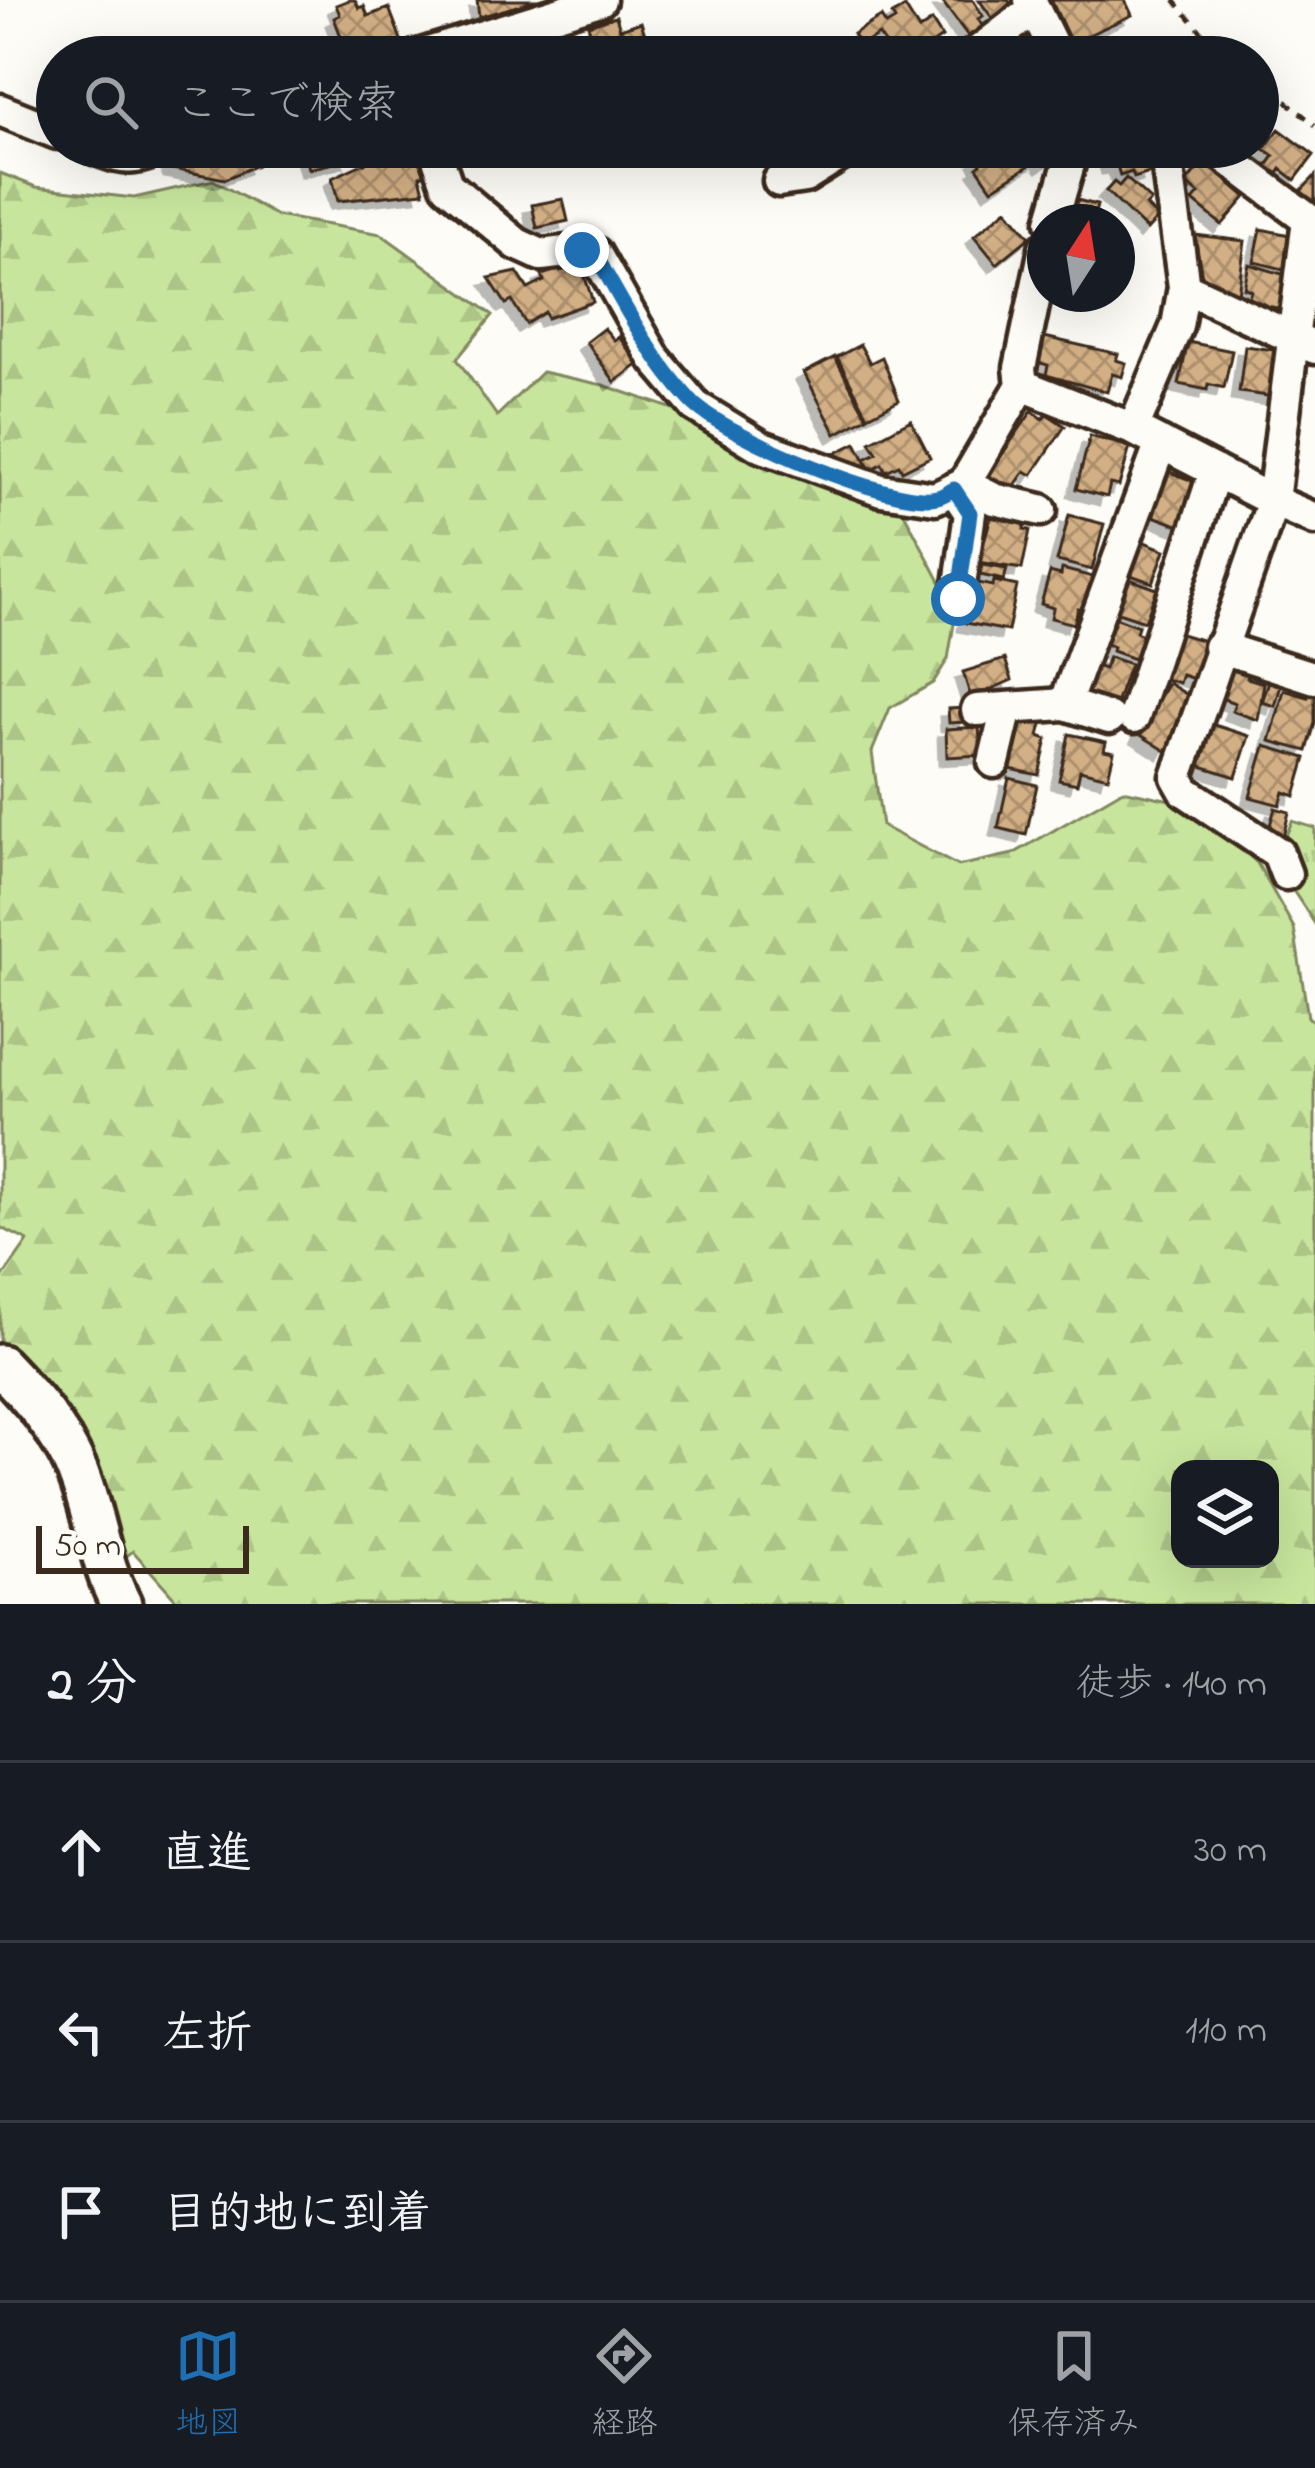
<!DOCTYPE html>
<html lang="ja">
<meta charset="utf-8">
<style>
:root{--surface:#171b24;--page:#242831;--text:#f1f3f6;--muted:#9ea1a6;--line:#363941;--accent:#1f6fb2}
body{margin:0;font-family:"Indie Flower","Klee One",sans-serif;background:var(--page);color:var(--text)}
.controls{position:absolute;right:36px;bottom:36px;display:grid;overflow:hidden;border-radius:24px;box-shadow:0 12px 48px #0002}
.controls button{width:108px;height:108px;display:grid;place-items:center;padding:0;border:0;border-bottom:3px solid var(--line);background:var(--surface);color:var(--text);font:60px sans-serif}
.compass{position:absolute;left:1027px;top:204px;width:108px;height:108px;border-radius:50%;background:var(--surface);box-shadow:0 12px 48px #0002;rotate:12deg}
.scale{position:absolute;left:36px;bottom:30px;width:213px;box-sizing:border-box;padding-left:12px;border:6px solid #3b2a1e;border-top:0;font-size:33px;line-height:42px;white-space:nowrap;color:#3b2a1e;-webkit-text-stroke:9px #fdfcf7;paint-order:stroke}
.stop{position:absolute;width:36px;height:36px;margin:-27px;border:9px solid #1f6fb2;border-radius:50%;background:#fff}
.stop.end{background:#1f6fb2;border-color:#fff;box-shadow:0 3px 12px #0008}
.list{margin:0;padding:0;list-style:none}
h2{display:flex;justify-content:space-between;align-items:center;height:156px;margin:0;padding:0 48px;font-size:51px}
h2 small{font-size:39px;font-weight:400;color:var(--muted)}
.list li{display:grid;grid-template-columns:78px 1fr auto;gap:36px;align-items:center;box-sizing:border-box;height:180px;padding:0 48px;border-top:3px solid var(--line)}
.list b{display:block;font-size:45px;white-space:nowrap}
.list em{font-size:39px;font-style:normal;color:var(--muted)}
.icon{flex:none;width:66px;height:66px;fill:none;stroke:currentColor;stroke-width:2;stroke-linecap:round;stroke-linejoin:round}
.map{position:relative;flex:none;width:1315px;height:1604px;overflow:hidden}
.search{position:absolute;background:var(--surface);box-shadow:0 12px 48px #0002;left:36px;right:36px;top:36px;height:132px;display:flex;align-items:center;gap:30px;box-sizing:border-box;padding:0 42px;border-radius:66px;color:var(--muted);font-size:45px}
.sheet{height:696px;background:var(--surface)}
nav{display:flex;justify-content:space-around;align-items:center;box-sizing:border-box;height:168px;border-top:3px solid var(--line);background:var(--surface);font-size:33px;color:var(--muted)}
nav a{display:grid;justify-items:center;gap:6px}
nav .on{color:var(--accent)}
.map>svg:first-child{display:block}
</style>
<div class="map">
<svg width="1315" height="1604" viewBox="0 0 1315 1604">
<defs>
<pattern id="forest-firs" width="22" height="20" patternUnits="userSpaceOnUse" patternTransform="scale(3)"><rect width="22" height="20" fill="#c7e59d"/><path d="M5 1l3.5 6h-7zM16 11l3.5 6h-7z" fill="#acc587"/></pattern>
<pattern id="park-tufts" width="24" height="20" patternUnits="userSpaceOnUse" patternTransform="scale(3)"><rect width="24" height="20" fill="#c7e59d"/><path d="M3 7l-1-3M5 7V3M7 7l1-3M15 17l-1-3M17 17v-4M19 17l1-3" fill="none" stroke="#acc587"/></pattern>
<pattern id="building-cross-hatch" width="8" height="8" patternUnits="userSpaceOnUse" patternTransform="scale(3)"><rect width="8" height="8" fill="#d2af85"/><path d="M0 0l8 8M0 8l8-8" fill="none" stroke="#ac8f6c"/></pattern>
<filter id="shadow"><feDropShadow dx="-8" dy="8" stdDeviation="0" flood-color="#0004"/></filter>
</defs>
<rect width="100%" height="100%" fill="#fdfcf7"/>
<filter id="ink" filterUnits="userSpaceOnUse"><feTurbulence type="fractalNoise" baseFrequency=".00833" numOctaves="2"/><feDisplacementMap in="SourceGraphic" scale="24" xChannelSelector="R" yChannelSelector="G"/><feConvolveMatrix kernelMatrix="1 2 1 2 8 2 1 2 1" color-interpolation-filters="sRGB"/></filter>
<g filter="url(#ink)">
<path fill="url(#forest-firs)" stroke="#81885e" stroke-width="3" fill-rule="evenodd" d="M0 173 36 187 134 198 213 180 277 216 381 234 493 315 457 359 497 416 542 372 603 385 688 414 901 507 956 612 948 659 933 683 890 708 872 752 882 826 958 866 1013 854 1123 790 1194 805 1257 863 1294 928 1308 1017 1315 1023V1604H180L133 1551 91 1584 69 1497 56 1406 0 1340V1281L28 1241 0 1227ZM1180 1469H1270V1559H1180Z"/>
<path fill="url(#park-tufts)" stroke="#81885e" stroke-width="3" d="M1292 821 1315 828V924L1275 863Z"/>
<path fill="url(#building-cross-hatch)" stroke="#3b2a1e" stroke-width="3" filter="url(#shadow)" d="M349 0H355L359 8 364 6 368 16 389 8 405 50 386 57H364L361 50 348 55 334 18 340 15 336 5Z
M477 0H538L479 17Z
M941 0H973L983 16 978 19 983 27 968 36Z
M979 0H1008L1010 3 993 19Z
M1051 0H1125L1132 15 1071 43Z
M905 7 919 30 932 21 942 37 929 46 931 48 917 57H889L892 55 879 35 860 46 853 34 881 17 886 25 895 20 892 15Z
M616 16 620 29 641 22 652 57H586L581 42 592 38 588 25Z
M566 38 573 57H532L533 50Z
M1025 38 1034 57H1001Z
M511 46 514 57H481Z
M1279 129 1314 155 1295 180 1281 169 1277 175 1266 167 1274 156 1264 149Z
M198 147H249L257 165 225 179 172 169 168 160Z
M303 147H348L351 159 309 169Z
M399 147H417L425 174 420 176 424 192 338 201 332 178Z
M994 147H1030L1038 160 992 189 977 167 981 164 977 158Z
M1033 147H1055L1060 154 1045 164Z
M1099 147H1143L1150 173 1134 178 1132 172 1120 176 1117 165 1110 166 1106 152 1100 154Z
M1204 161 1246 197 1222 225 1193 201 1199 194 1186 183Z
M1315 176V207L1300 192Z
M1126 178 1151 201 1146 206 1158 218 1147 230 1106 191 1114 182 1119 186Z
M563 199 568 221 537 228 532 205Z
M1073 199 1097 205 1094 217 1070 210Z
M1007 209 1030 237 997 264 974 236Z
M1261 229 1299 237 1292 271 1254 262Z
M1195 235 1245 241 1238 294 1203 283Z
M580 262 593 302 547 318 545 312 526 324 512 301 506 304 489 278 517 272 528 289 544 281 542 275Z
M1249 264 1292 277 1286 310 1248 302 1251 290 1244 288Z
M604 328 614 340 619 337 639 364 615 382 586 342Z
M1040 336 1118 354 1116 360 1126 363 1122 377 1112 374 1107 392 1046 375 1048 365 1033 361Z
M1188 342 1232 351 1224 388 1208 384 1207 390 1179 384Z
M860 345 870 363 882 357 899 400 868 416 837 357Z
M1245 346 1282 351 1275 397 1239 392Z
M835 357 867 417 836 434 804 373Z
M1032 411 1043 419 1047 414 1065 426 1032 475 1025 471 1011 491 988 475Z
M911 420 930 457 902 471 899 465 886 471 882 464 870 470 865 459 877 453 870 442Z
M1090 436 1130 447 1119 486 1110 484 1107 497 1076 489Z
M856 443 869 468 863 472 839 464 834 454Z
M1164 470 1196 482 1180 526 1148 514Z
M1069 515 1104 524 1092 570 1057 561Z
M991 517 1025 524 1024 529 1030 530 1022 569 978 562Z
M1137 539 1165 550 1153 583 1125 573Z
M982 565 1007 569 1004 580 980 575Z
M1062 569 1093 577 1084 611 1078 609 1074 624 1051 618 1053 608 1041 604 1050 572 1061 575Z
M1124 577 1157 589 1145 621 1112 610Z
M994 581 1017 586 1008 631 966 623 974 582 993 586Z
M1110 615 1138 626 1136 632 1145 636 1137 660 1112 651 1113 647 1101 642Z
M1171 631 1211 643 1200 681 1182 675 1179 683 1157 677Z
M1109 657 1130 664 1114 710 1080 697 1092 664 1104 669Z
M1005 659 1012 680 971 698 963 672Z
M1232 663 1250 669 1247 678 1264 683 1258 720 1232 711 1235 703 1221 698Z
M1271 675 1283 679 1275 706 1262 702Z
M1168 683 1191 697 1186 706 1191 709 1166 751 1139 734Z
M1310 689 1315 690V723L1307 751 1270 741 1284 690 1308 697Z
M966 708 967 722 949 723 948 709Z
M1022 719 1042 724 1039 736 1047 739 1039 775 1010 769Z
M1211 724 1249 736 1236 777 1198 765Z
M979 727 981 755 947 757 946 729Z
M1069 734 1106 742 1104 750 1114 752 1108 777 1080 770 1077 784 1059 780Z
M1265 746 1306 758 1295 796 1284 792 1280 805 1250 797Z
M1009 778 1037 785 1026 835 998 828Z
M1275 808 1289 812 1283 837 1268 832Z"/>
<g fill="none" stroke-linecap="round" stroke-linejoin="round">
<g stroke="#3b2a1e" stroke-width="39">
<path id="minor" d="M1030 0 1058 57
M415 57 600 0
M971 57 1034 9
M0 110 57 133
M92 147C126 161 132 161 166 147
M434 147 447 185 517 244 541 255 582 250 595 253 655 359 695 406 760 446 881 490 935 498 964 484 1022 385 1133 429
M1165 147 1184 287 1177 326 1133 429 1273 501 1177 777 1185 791 1278 853 1286 874
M1212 147 1308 219 1273 501 1315 519
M779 181 805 177 853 147
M1052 222 1074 147
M1184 287 1315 348
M1022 385 1020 368 1045 248
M964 484 994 499 1041 510
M954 489 970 513 958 599
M1219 647 1315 678
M977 710 1065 704
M1134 717 1215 471
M1109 718 1065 704 1161 443
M994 762 1007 708"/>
</g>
<g stroke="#3b2a1e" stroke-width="48">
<path id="tertiary" d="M0 1365C30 1396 60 1429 77 1470 95 1513 99 1562 121 1604"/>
</g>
<path stroke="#3b2a1e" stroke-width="4.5" stroke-dasharray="9 9" stroke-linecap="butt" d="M1174 0 1206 37 1231 57
M1258 78 1315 125"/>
<use href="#minor" stroke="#fdfcf7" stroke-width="30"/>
<use href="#tertiary" stroke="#fdfcf7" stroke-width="39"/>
</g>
</g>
<g fill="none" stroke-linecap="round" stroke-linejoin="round" filter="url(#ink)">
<path stroke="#1f6fb2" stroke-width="15" d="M582 250 595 254C624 305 650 357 691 401 721 434 895 508 937 497 943 496 948 492 954 489L970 513 958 599"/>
</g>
</svg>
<div class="controls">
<button><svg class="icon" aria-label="layers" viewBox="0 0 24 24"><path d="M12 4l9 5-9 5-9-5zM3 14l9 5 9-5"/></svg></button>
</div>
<svg class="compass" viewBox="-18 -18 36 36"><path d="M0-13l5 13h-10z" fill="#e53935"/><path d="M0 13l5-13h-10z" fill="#9ea1a6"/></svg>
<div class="scale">50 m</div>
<div class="stop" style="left:958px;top:599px"></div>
<div class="stop end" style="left:582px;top:250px"></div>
<div class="search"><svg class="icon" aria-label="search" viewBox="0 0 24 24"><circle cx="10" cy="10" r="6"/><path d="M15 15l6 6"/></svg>ここで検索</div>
</div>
<section class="sheet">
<h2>2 分<small>徒歩 · 140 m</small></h2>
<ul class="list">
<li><svg class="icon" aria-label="ahead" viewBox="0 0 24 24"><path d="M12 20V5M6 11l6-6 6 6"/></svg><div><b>直進</b></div><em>30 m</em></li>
<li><svg class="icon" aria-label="left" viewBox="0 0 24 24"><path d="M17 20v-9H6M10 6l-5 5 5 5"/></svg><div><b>左折</b></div><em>110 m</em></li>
<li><svg class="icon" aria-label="arrive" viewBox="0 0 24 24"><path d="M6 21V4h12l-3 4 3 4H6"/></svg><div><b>目的地に到着</b></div></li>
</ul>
</section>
<nav>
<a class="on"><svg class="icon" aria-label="map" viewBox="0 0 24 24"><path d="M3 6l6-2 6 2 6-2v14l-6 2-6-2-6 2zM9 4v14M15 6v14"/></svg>地図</a>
<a><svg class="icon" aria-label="directions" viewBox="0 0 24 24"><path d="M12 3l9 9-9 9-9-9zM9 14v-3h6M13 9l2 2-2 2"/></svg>経路</a>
<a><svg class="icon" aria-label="saved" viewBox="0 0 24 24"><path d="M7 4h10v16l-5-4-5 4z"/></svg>保存済み</a>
</nav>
